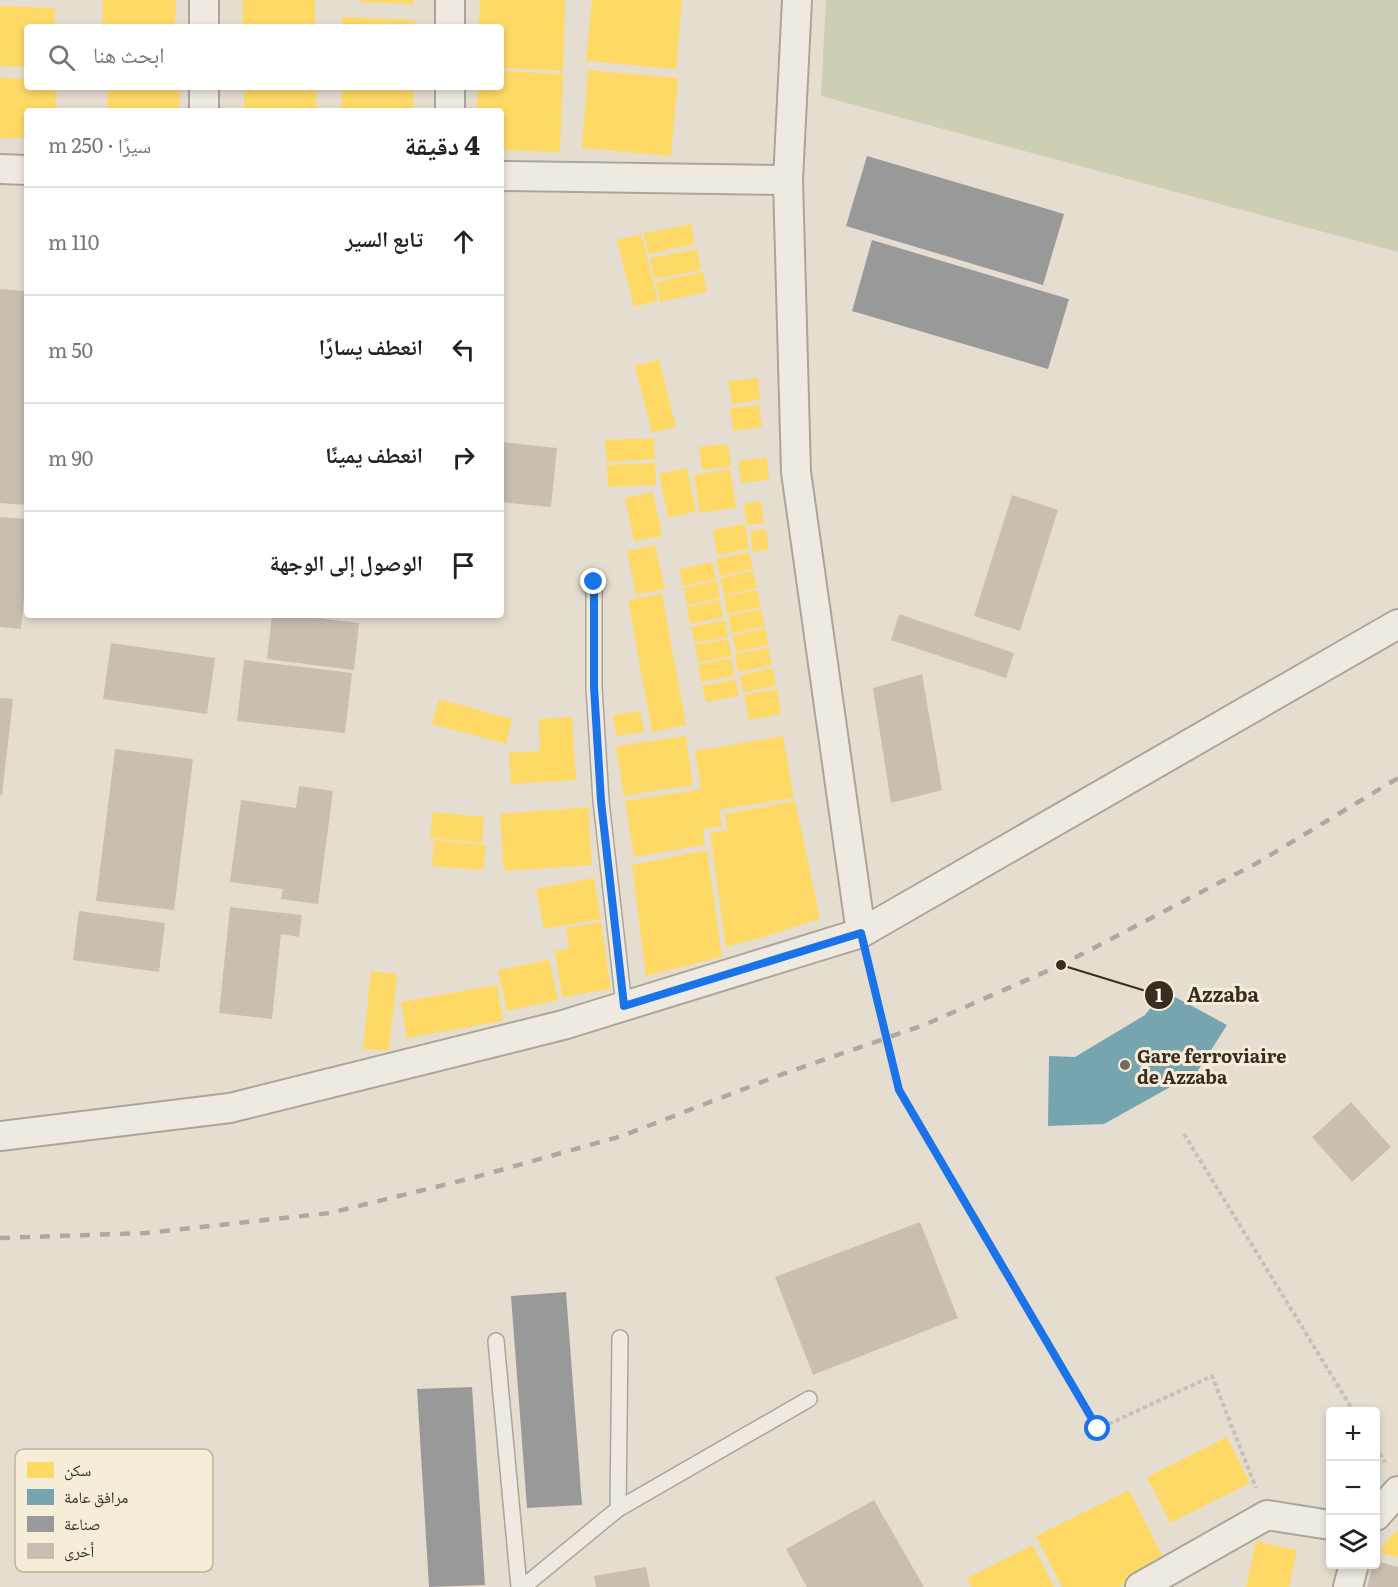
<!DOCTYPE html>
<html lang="ar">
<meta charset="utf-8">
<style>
:root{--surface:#fff;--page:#f2f2f2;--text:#222;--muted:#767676;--line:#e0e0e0}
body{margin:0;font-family:Literata,"Noto Naskh Arabic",serif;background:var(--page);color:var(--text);direction:rtl}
.controls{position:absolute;right:18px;bottom:18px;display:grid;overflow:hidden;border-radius:6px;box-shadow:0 3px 9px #0003}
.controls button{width:54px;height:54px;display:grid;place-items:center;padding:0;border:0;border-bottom:2px solid var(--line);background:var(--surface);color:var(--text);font:30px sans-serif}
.stop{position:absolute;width:18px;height:18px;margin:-14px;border:4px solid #1a73e8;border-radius:50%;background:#fff}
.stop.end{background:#1a73e8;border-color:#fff;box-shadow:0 2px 6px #0008}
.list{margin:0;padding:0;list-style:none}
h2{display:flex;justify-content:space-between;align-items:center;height:78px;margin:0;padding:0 24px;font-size:26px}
h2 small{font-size:20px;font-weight:400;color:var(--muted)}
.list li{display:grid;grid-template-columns:39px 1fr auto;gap:18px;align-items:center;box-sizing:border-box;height:108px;padding:0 24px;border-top:2px solid var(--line)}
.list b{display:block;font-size:22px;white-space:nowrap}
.list em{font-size:20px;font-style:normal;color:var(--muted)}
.icon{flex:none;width:33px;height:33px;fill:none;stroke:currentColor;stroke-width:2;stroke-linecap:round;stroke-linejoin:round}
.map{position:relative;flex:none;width:1398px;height:1587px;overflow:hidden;direction:ltr}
.search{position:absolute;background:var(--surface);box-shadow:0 3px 9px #0003;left:24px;top:24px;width:480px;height:66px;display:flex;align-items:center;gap:15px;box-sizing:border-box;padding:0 21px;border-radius:6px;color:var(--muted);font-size:22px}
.panel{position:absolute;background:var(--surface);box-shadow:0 3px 9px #0003;left:24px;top:108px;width:480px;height:510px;border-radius:6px;direction:rtl}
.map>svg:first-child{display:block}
</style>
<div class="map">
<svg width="1398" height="1587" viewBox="0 0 1398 1587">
<rect width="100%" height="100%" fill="#e5ded0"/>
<path fill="#ceceb2" d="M826 0H1398V252L821 96Z"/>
<path fill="#ffd966" d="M103 0H176L175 27H102Z
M243 0H315V27H242Z
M361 0H414V4L361 2Z
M480 0H565L563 71 501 68V27H479Z
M592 0H682L676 69 586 61Z
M0 6 55 8V27H27V67L0 66Z
M342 17 415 20 414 27H342Z
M588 70 678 78 671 156 582 148Z
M501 71 563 74 560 152 501 150V111H477L478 87H501Z
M0 78 27 79V87H57L56 111H27V138H0Z
M108 87H180L179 111H107Z
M244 87H317L316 111H244Z
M342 87H414L413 111H341Z
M691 224 695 244 648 254 644 233Z
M641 234 658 301 634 307 617 240Z
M697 249 701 270 654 279 650 258Z
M703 272 707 292 660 302 656 282Z
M659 360 676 427 652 433 635 366Z
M758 378 760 400 732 404 728 381Z
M759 405 762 427 733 431 730 408Z
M654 438 655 459 607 462 605 440Z
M728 444 731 466 702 470 699 447Z
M767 457 769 480 741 483 738 461Z
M655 463 656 485 608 487 607 465Z
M687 468 696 512 668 517 659 474Z
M730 469 736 508 700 513 694 475Z
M653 492 662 536 634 541 625 498Z
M761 501 764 523 747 525 744 504Z
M745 524 749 549 717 555 713 530Z
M766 529 769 550 753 552 750 531Z
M655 545 665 589 636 595 627 551Z
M749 552 753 569 720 576 716 559Z
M712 562 716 579 683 586 679 569Z
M753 571 757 588 724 595 720 578Z
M717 581 720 598 687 605 684 588Z
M757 590 761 607 727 614 724 596Z
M662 594 686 725 652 732 628 600Z
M720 600 723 617 690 624 687 607Z
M761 609 765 626 731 633 728 616Z
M725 620 728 637 695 643 691 627Z
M765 628 769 645 736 652 732 635Z
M728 639 732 656 698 662 695 645Z
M768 648 772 665 738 672 735 654Z
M731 658 734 676 701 682 698 665Z
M773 668 776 686 743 692 740 675Z
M736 679 739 696 706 702 702 686Z
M777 689 781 714 749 720 744 695Z
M439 699 512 719 506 744 432 724Z
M640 711 644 732 616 736 613 715Z
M572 717 576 780 511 784 509 753 540 751 539 719Z
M686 736 693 785 624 796 616 746Z
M783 736 794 798 719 810 722 826 703 829 705 845 634 857 625 801 701 789 695 751Z
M795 801 820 919 767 936 726 947 710 833 728 830 725 814Z
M588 807 592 865 504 871 500 814Z
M433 812 484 817 482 843 430 838Z
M434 840 486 845 483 870 432 866Z
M707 850 722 957 646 976 632 865Z
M594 878 601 919 544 929 536 889Z
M601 922 611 989 562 997 555 951 569 949 566 928Z
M549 960 558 1000 507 1011 498 970Z
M371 971 397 974 389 1051 363 1049Z
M497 985 503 1021 407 1038 401 1002Z
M1227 1437 1250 1483 1170 1523 1147 1477Z
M1129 1490 1166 1563 1119 1587H1062L1036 1536Z
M1398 1530V1557L1381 1553 1385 1542Z
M1256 1541 1297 1550 1289 1587H1246Z
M1033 1545 1054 1587H971L967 1578Z"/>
<path fill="#76a5af" d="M1164 991 1227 1025 1197 1072 1104 1124 1048 1126 1049 1056 1075 1057 1145 1015Z"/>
<path fill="#999" d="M867 156 1064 214 1043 285 846 226Z
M872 240 1069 299 1048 369 852 311Z
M566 1292 582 1505 527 1508 511 1296Z
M472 1387 485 1585 429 1587 417 1389Z"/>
<path fill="#c9beb1" d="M0 289 27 291V505L0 503Z
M501 442 557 448 551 507 501 502Z
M1012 495 1058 510 1020 631 974 616Z
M0 517 27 519V565L21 629 0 627Z
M899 614 1014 653 1006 678 891 640Z
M272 615H293L359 623 354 670 267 659Z
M111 643 215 658 207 714 103 699Z
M244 660 352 673 345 733 237 721Z
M922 674 942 790 891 803 873 688Z
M0 698 13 699 2 795H0Z
M115 749 193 759 174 910 96 901Z
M299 786 333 791 318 904 281 899 283 889 230 882 241 800 296 808Z
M230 907 302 915 299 937 281 934 272 1019 219 1013Z
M79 911 165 923 159 972 73 960Z
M1351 1102 1391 1147 1352 1182 1312 1137Z
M920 1222 958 1318 813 1375 775 1277Z
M874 1500 924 1587H807L786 1549Z
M1376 1561 1398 1567V1587H1367L1373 1564H1376Z
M646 1567 650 1587H596L594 1576Z"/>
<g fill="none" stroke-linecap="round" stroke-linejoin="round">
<g stroke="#aba498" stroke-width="18">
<path id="service" d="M594 582V687L601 801 624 1006
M496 1341 519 1587
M618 1509 620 1338
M523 1587 618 1509 809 1399"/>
</g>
<g stroke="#aba498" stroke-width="32">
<path id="minor" d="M450 0V27
M797 0 788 180 796 472 861 933
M204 27V0
M450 87V111
M204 111V87
M0 169 27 170
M501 176 788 180
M0 1136 230 1108 563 1025 861 933 1398 624
M1376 1516 1398 1491
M1140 1587 1267 1515 1330 1525
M1348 1587 1354 1564"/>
</g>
<path stroke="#c6c1b8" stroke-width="4" stroke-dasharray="4.5 3" stroke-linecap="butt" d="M899 1090 1098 1429 1212 1376 1256 1488
M1184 1134 1354 1412
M1376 1447 1385 1462"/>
<use href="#service" stroke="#eeeae1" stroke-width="15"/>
<use href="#minor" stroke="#eeeae1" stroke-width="28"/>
<path stroke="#ada8a1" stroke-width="4.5" stroke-dasharray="10 10" stroke-linecap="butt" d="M0 1238 146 1233 330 1213 472 1178 622 1136 780 1075 924 1025 1061 965 1257 863 1398 778"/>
<path stroke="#c6c1b8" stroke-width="4" stroke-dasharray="4.5 3" stroke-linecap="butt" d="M861 933 899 1090"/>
</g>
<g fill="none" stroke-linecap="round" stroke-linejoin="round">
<path stroke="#1a73e8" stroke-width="8" d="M594 582V687L601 801 624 1006 861 933 899 1090 1098 1429"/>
</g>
<circle fill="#766b5e" stroke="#f5edd7" stroke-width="2" cx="1125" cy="1065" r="6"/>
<g text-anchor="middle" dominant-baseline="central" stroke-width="6" stroke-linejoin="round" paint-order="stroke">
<g font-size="18" font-weight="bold" fill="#3a2d20" stroke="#f5edd7" text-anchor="start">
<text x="1137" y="1055">Gare ferroviaire<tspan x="1137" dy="21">de Azzaba</tspan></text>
</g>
</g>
<rect x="15" y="1449" width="198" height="123" rx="9" fill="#f5edd7" stroke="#bdb3a0" stroke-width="1.5"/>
<rect x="27" y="1462" width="27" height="16" fill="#ffd966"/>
<rect x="27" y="1489" width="27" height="16" fill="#76a5af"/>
<rect x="27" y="1516" width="27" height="16" fill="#999"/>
<rect x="27" y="1543" width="27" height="16" fill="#c9beb1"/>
<g font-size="16" fill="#3a2d20">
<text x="64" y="1476">سكن</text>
<text x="64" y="1503">مرافق عامة</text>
<text x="64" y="1530">صناعة</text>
<text x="64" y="1557">أخرى</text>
</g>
<path fill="none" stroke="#3a2d20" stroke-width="2" d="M1061 965L1159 995"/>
<g fill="#3a2d20" stroke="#f5edd7" stroke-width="2">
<circle cx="1061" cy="965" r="6"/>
<circle cx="1159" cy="995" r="15"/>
</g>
<g font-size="18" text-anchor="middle" font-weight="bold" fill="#fff">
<text x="1159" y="1002">1</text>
</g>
<g font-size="20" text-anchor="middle" font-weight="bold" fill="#3a2d20" stroke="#f5edd7" stroke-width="6" stroke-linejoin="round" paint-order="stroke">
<text x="1223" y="1002">Azzaba</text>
</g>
</svg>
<div class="controls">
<button>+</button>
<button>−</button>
<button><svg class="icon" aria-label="layers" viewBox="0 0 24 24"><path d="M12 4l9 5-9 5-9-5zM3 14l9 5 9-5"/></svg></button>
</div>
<div class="stop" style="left:1098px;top:1429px"></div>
<div class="stop end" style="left:594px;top:582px"></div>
<div class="search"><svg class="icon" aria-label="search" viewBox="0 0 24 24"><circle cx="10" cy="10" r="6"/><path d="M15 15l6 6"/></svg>ابحث هنا</div>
<section class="panel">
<h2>4 دقيقة<small>سيرًا · 250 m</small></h2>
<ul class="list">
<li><svg class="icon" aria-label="ahead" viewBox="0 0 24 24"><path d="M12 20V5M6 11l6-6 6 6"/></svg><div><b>تابع السير</b></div><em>110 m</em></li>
<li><svg class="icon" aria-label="left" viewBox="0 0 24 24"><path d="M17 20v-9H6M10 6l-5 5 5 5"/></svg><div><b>انعطف يسارًا</b></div><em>50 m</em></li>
<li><svg class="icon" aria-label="right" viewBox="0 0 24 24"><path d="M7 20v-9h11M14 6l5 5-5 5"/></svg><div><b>انعطف يمينًا</b></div><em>90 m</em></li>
<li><svg class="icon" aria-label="arrive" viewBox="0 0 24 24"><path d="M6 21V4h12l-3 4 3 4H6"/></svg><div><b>الوصول إلى الوجهة</b></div></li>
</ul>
</section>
</div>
